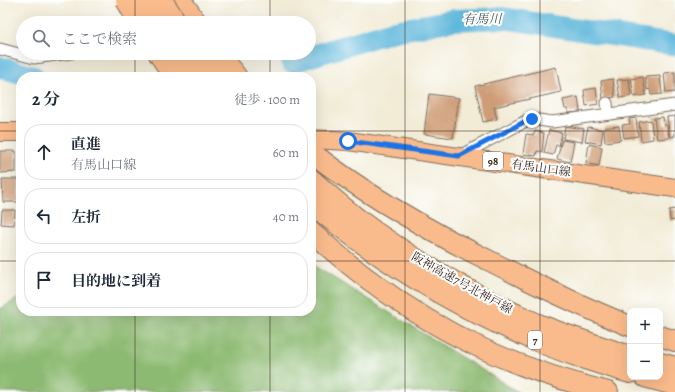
<!DOCTYPE html>
<html lang="ja">
<meta charset="utf-8">
<style>
:root{--surface:#fff;--page:#f6f6f7;--text:#1f2937;--muted:#747a83;--line:#e0e1e3}
body{margin:0;font-family:Alegreya,"Noto Serif JP",serif;background:var(--page);color:var(--text)}
.controls{position:absolute;right:12px;bottom:12px;display:grid;overflow:hidden;border-radius:8px;box-shadow:0 4px 16px #0002}
.controls button{width:36px;height:36px;display:grid;place-items:center;padding:0;border:0;border-bottom:1px solid var(--line);background:var(--surface);color:var(--text);font:20px sans-serif}
.stop{position:absolute;width:12px;height:12px;margin:-9px;border:3px solid #1a73e8;border-radius:50%;background:#fff}
.stop.end{background:#1a73e8;border-color:#fff;box-shadow:0 1px 4px #0008}
.list{margin:0;padding:0;list-style:none}
h2{display:flex;justify-content:space-between;align-items:center;height:52px;margin:0;padding:0 16px;font-size:17px}
h2 small{font-size:13px;font-weight:400;color:var(--muted)}
.list li{display:grid;grid-template-columns:26px 1fr auto;gap:12px;align-items:center;box-sizing:border-box;height:56px;margin:0 8px 8px;padding:0 8px;border:1px solid var(--line);border-radius:16px}
.list b{display:block;font-size:15px;white-space:nowrap}
.list p{margin:0;font-size:13px;white-space:nowrap;color:var(--muted)}
.list em{font-size:13px;font-style:normal;color:var(--muted)}
.icon{flex:none;width:22px;height:22px;fill:none;stroke:currentColor;stroke-width:2;stroke-linecap:round;stroke-linejoin:round}
.map{position:relative;flex:none;width:675px;height:392px;overflow:hidden}
.search{position:absolute;background:var(--surface);box-shadow:0 4px 16px #0002;left:16px;top:16px;width:300px;height:44px;display:flex;align-items:center;gap:10px;box-sizing:border-box;padding:0 14px;border-radius:22px;color:var(--muted);font-size:15px}
.panel{position:absolute;background:var(--surface);box-shadow:0 4px 16px #0002;left:16px;top:72px;width:300px;height:244px;border-radius:16px}
.map>svg:first-child{display:block}
</style>
<div class="map">
<svg width="675" height="392" viewBox="0 0 675 392">
<rect width="100%" height="100%" fill="#fff"/>
<filter id="ink" filterUnits="userSpaceOnUse"><feTurbulence type="fractalNoise" baseFrequency=".025" numOctaves="2"/><feDisplacementMap in="SourceGraphic" scale="8" xChannelSelector="R" yChannelSelector="G"/><feConvolveMatrix kernelMatrix="1 2 1 2 8 2 1 2 1" color-interpolation-filters="sRGB"/></filter>
<filter id="wash" filterUnits="userSpaceOnUse"><feTurbulence type="fractalNoise" baseFrequency=".012" numOctaves="4" result="noise"/><feDisplacementMap in="SourceGraphic" scale="16" xChannelSelector="R" yChannelSelector="G"/><feGaussianBlur stdDeviation="0.9" result="paint"/><feColorMatrix in="noise" values="0 0 0 0 0 0 0 0 0 0 0 0 0 0 0 0 0 1.4 0 .05"/><feComposite in="paint" operator="in"/></filter>
<g filter="url(#wash)">
<rect width="100%" height="100%" fill="#f2ecd7"/>
<path fill="#8dba72" stroke="#647248" d="M311 264 518 392H0V309L21 297V311H311Z"/>
<g fill="none" stroke-linecap="round" stroke-linejoin="round">
<path stroke="#5eb7db" stroke-width="22" d="M292 62 390 32 453 20 503 18 675 45
M0 67 34 77"/>
</g>
<g id="blocks">
<path fill="#ce9c75" d="M556 67 561 92 494 107 497 119 483 122 475 86Z
M675 72V92L666 93 664 73Z
M660 76 662 94 651 95 650 89 647 90 645 77Z
M643 77 646 95 634 97 631 79Z
M613 79 615 97 603 99 601 81Z
M629 79 631 96 620 98 617 80Z
M596 88 598 104 586 106 584 90Z
M429 94 459 98 453 138 424 134Z
M578 97 580 112 568 113V109H565L563 100Z
M675 116V136L670 137 667 117Z
M663 117 664 125H667L669 138 657 139 654 118Z
M636 118 638 136 624 138 622 125 630 124 629 119Z
M651 120 653 139 641 141 639 122Z
M565 126 584 129 582 142 563 139Z
M619 126 621 140 605 142 604 128Z
M588 127 603 130 601 144 585 141Z
M549 130 562 133 559 146 556 145 553 155 544 153Z
M535 131 544 133 542 152 537 151 536 156 523 154 526 134 534 135Z
M562 140 574 142 570 162 557 159Z
M589 144 602 147 599 166 586 163Z
M0 151H16V172L0 173Z
M2 179H19V202H3Z
M675 209V220L670 221 669 210Z
M2 210H15L14 225 1 224Z"/>
</g>
</g>
<g filter="url(#ink)">
<use href="#blocks" fill-opacity="0" stroke="#7b6e5f" stroke-width="1"/>
<g fill="none" stroke-linecap="round" stroke-linejoin="round">
<g stroke="#7b6e5f" stroke-width="13">
<path id="minor" d="M0 49 34 58 71 53
M607 103 608 114
M459 156 526 121 532 119 552 122 675 105"/>
</g>
<g stroke="#7b6e5f" stroke-width="20">
<path id="primary" d="M0 132H21
M311 139 348 141 675 188"/>
</g>
<g stroke="#7b6e5f" stroke-width="22">
<path id="motorway" d="M181 0 197 23
M158 53 174 77
M176 53 193 77
M197 53 215 77
M218 53 237 77
M311 152C367 196 429 231 492 262 537 285 583 307 630 326
M311 179C332 198 354 217 377 233 427 268 482 299 538 324 568 336 599 346 630 356
M311 203C377 259 452 305 532 339 564 353 597 363 630 373
M311 232C331 249 351 267 372 282 445 337 519 370 608 392
M660 336 675 341
M660 363 675 367
M645 377 675 385"/>
</g>
<use href="#minor" stroke="#fff" stroke-width="11"/>
<use href="#primary" stroke="#fabb8c" stroke-width="18"/>
<use href="#motorway" stroke="#fabb8c" stroke-width="20"/>
<g stroke="#7b6e5f" stroke-width="22" stroke-linecap="butt">
<path id="motorway-bridge" d="M126 0 139 23
M141 0 156 23
M162 0 177 23"/>
</g>
<use href="#motorway-bridge" stroke="#fabb8c" stroke-width="20"/>
</g>
</g>
<g fill="none" stroke-linecap="round" stroke-linejoin="round" filter="url(#ink)">
<path stroke="#1a73e8" stroke-width="5" d="M348 141 459 156 526 121 532 119"/>
</g>
<path fill="none" stroke="#3b2a1e" stroke-width="1" stroke-opacity="0.55" d="M135 0V23M270 0V23M405 0V392M540 0V392M135 53V77M270 53V77M0 131H21M311 131H675M0 261H21M311 261H675M135 311V392M270 311V392"/>
<g text-anchor="middle" dominant-baseline="central" stroke-width="4" stroke-linejoin="round" paint-order="stroke">
<g fill="#fff" stroke="#766a62" stroke-width="1">
<rect x="483" y="152" width="20" height="18" rx="3"/>
<rect x="528" y="331" width="14" height="18" rx="3"/>
</g>
<g font-size="11" font-weight="bold" fill="#3b2a1e">
<text x="493" y="161">98</text>
<text x="535" y="340">7</text>
</g>
<g font-size="12" fill="#3b2a1e" stroke="#fff">
<text transform="translate(541 168) rotate(8)">有馬山口線</text>
<text transform="translate(462 283) rotate(29)">阪神高速7号北神戸線</text>
</g>
<g font-size="13" font-style="italic" fill="#475b60" stroke="#fff">
<text transform="translate(482 19) rotate(-1)">有馬川</text>
</g>
</g>
</svg>
<div class="controls">
<button>+</button>
<button>−</button>
</div>
<div class="stop" style="left:348px;top:141px"></div>
<div class="stop end" style="left:532px;top:119px"></div>
<div class="search"><svg class="icon" aria-label="search" viewBox="0 0 24 24"><circle cx="10" cy="10" r="6"/><path d="M15 15l6 6"/></svg>ここで検索</div>
<section class="panel">
<h2>2 分<small>徒歩 · 100 m</small></h2>
<ul class="list">
<li><svg class="icon" aria-label="ahead" viewBox="0 0 24 24"><path d="M12 20V5M6 11l6-6 6 6"/></svg><div><b>直進</b><p>有馬山口線</p></div><em>60 m</em></li>
<li><svg class="icon" aria-label="left" viewBox="0 0 24 24"><path d="M17 20v-9H6M10 6l-5 5 5 5"/></svg><div><b>左折</b></div><em>40 m</em></li>
<li><svg class="icon" aria-label="arrive" viewBox="0 0 24 24"><path d="M6 21V4h12l-3 4 3 4H6"/></svg><div><b>目的地に到着</b></div></li>
</ul>
</section>
</div>
